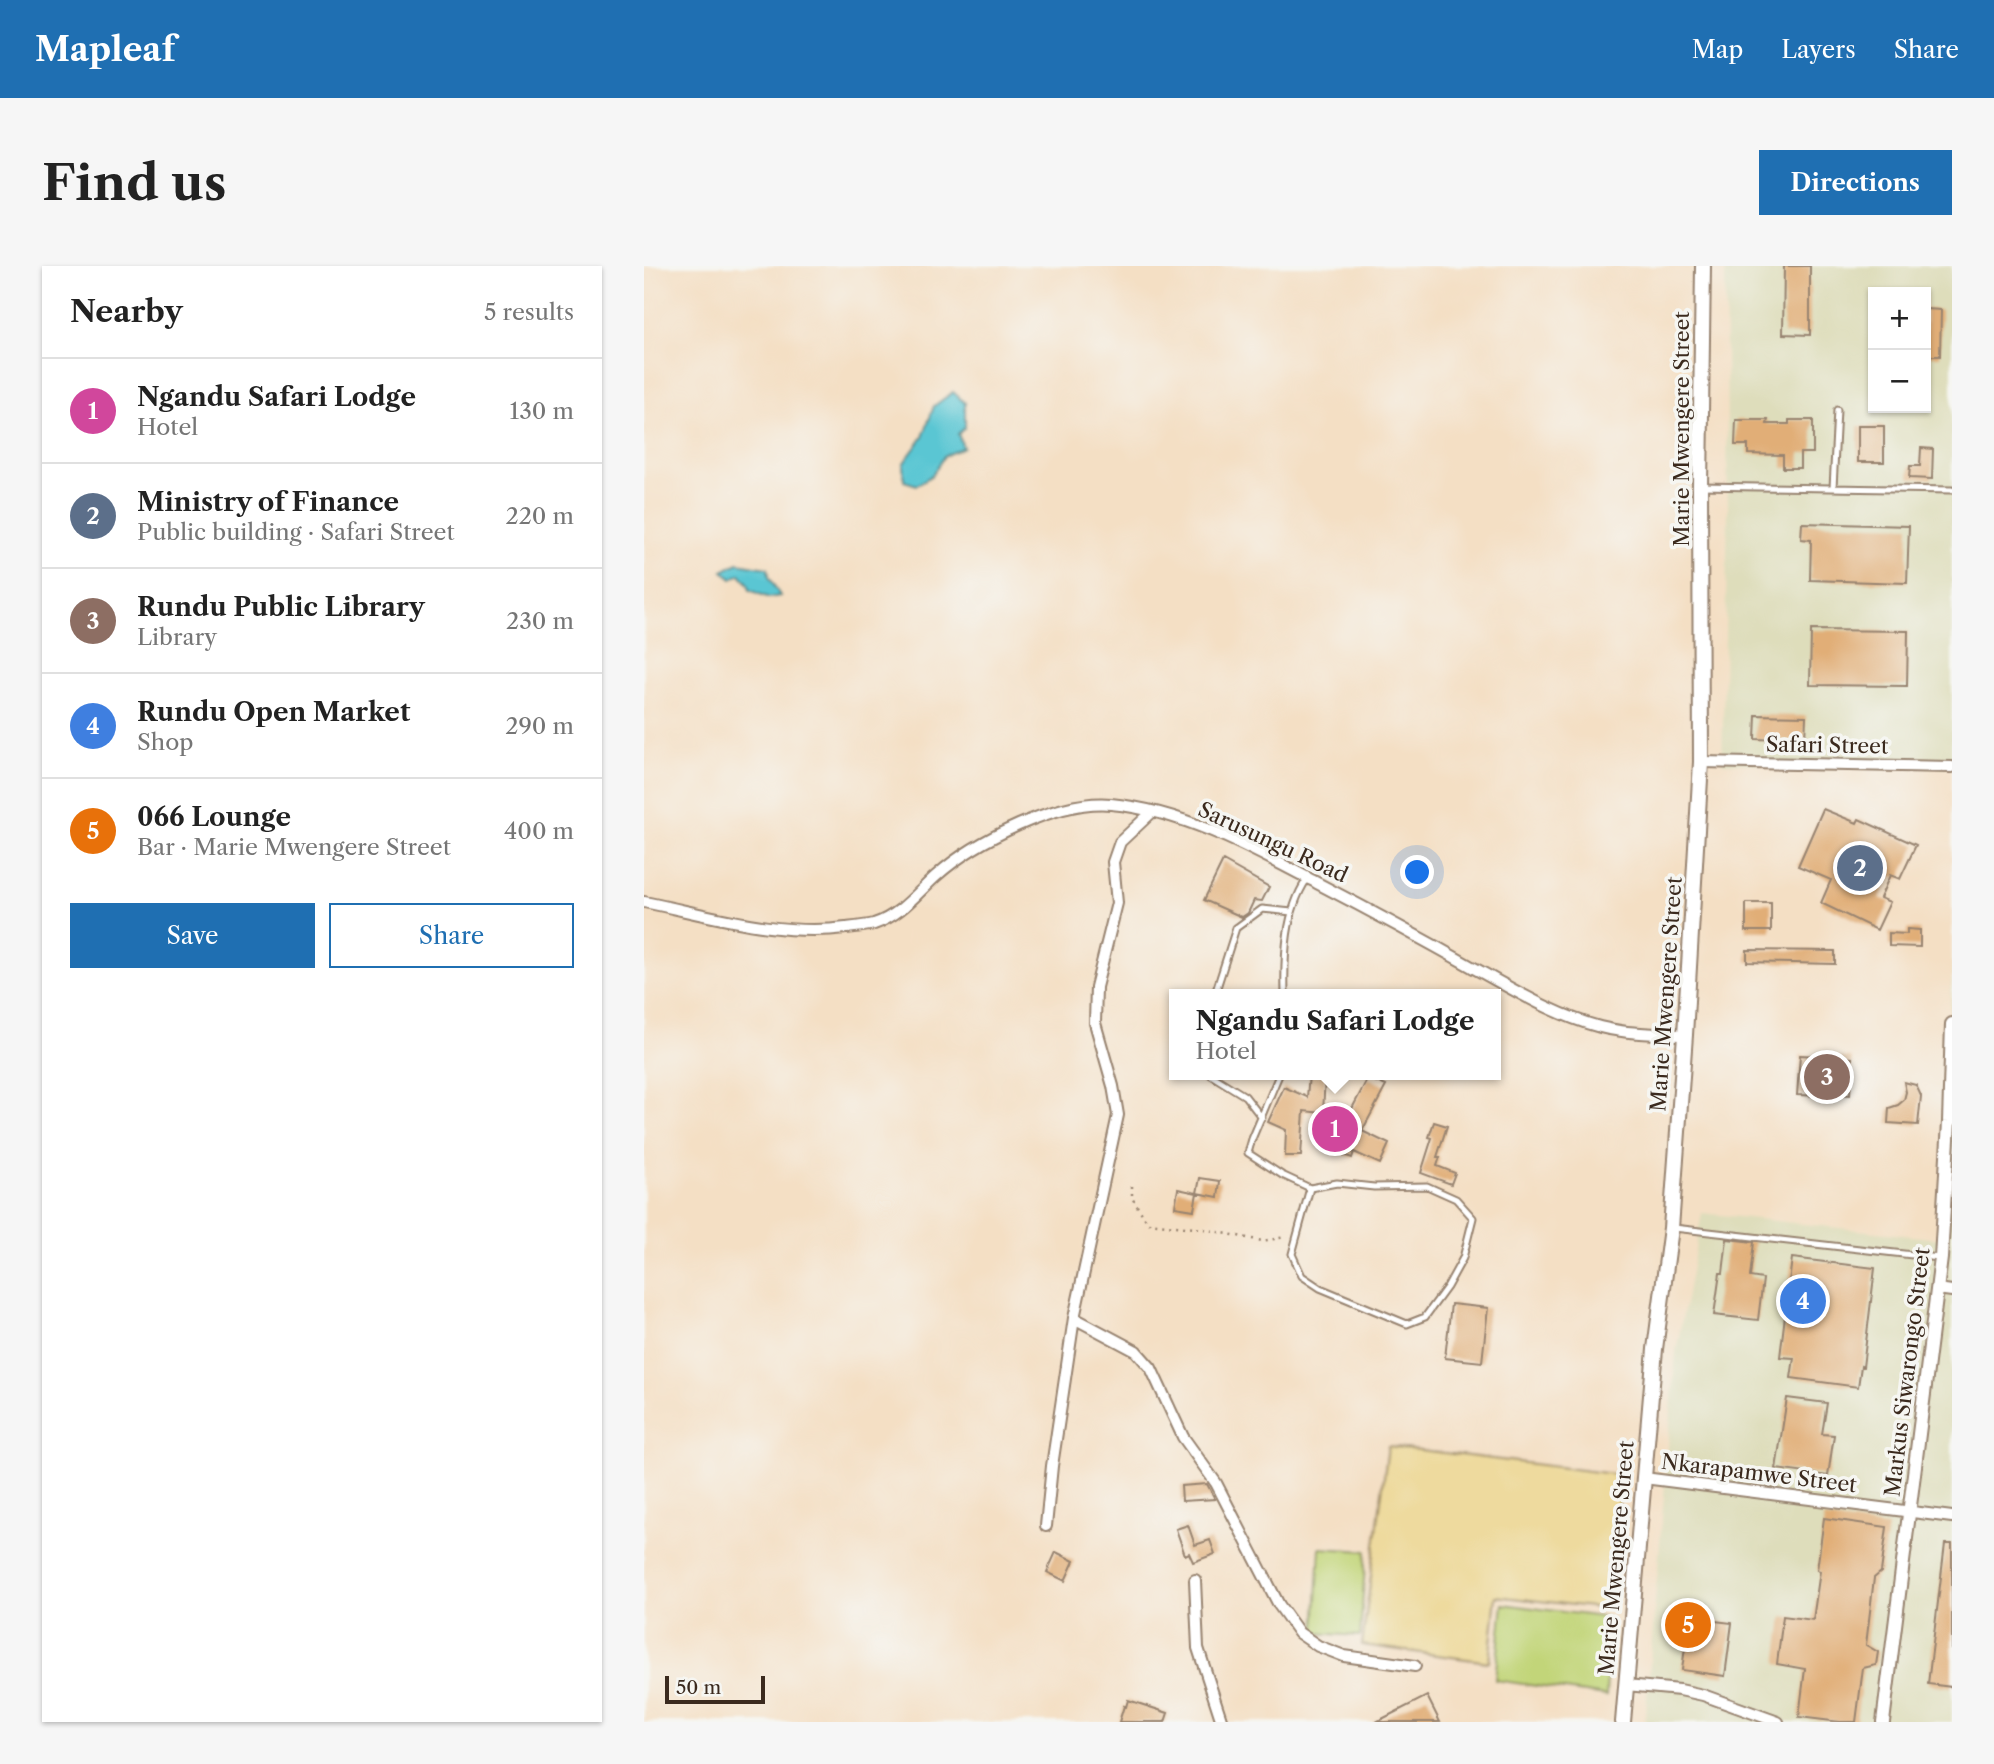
<!DOCTYPE html>
<meta charset="utf-8">
<style>
:root{--surface:#fff;--page:#f6f6f6;--text:#222;--muted:#767676;--line:#e0e0e0;--accent:#1f6fb2}
body{margin:0;font-family:"Libre Caslon Text",serif;background:var(--page);color:var(--text)}
.controls{position:absolute;right:21px;top:21px;display:grid;overflow:hidden;border-radius:0px;box-shadow:0 2px 5px #0004}
.controls button{width:63px;height:63px;display:grid;place-items:center;padding:0;border:0;border-bottom:2px solid var(--line);background:var(--surface);color:var(--text);font:35px sans-serif}
.scale{position:absolute;left:21px;bottom:18px;width:100px;box-sizing:border-box;padding-left:7px;border:4px solid #3b2a1e;border-top:0;font-size:19px;line-height:24px;white-space:nowrap;color:#3b2a1e;-webkit-text-stroke:5px #f6f6f2;paint-order:stroke}
.you{position:absolute;left:774px;top:607px;width:24px;height:24px;margin:-18px;border:5px solid #fff;border-radius:50%;background:#1a73e8;box-shadow:0 0 0 10px #1a73e833}
.badge{display:grid;place-items:center;width:46px;height:46px;border-radius:50%;background:var(--accent);color:#fff;font-size:23px;font-weight:700}
.pin{position:absolute;translate:-50% -50%;border:4px solid #fff;box-shadow:0 2px 7px #0006}
.popup{position:absolute;left:525px;top:723px;width:332px;height:91px;box-sizing:border-box;display:grid;place-content:center;border-radius:0px;background:var(--surface);filter:drop-shadow(0 2px 5px #0005);font-size:23px;white-space:nowrap;color:var(--muted)}
.popup b{font-size:26px;color:var(--text)}
.popup::after{content:'';position:absolute;left:50%;top:100%;margin-left:-14px;border:14px solid transparent;border-top-color:var(--surface)}
.list{margin:0;padding:0;list-style:none}
h2{display:flex;justify-content:space-between;align-items:center;height:91px;margin:0;padding:0 28px;font-size:30px}
h2 small{font-size:23px;font-weight:400;color:var(--muted)}
.list li{display:grid;grid-template-columns:46px 1fr auto;gap:21px;align-items:center;box-sizing:border-box;height:105px;padding:0 28px;border-top:2px solid var(--line)}
.list b{display:block;font-size:26px;white-space:nowrap}
.list p{margin:0;font-size:23px;white-space:nowrap;color:var(--muted)}
.list em{font-size:23px;font-style:normal;color:var(--muted)}
.actions{display:flex;gap:14px;padding:21px 28px}
.actions a{flex:1;padding:16px 0;border:2px solid var(--accent);border-radius:0px;text-align:center;font-size:24px;color:var(--accent)}
.actions .main{background:var(--accent);color:#fff}
.map{position:relative;flex:none;width:1308px;height:1456px;overflow:hidden;border-radius:0px}
header{display:flex;align-items:center;gap:42px;box-sizing:border-box;height:98px;padding:0 35px;background:var(--accent);color:#fff}
header strong{font-size:33px}
nav{display:flex;gap:38px;margin-inline-start:auto;font-size:24px}
.intro{display:flex;align-items:center;justify-content:space-between;box-sizing:border-box;height:168px;padding:0 42px}
h1{margin:0;font-size:49px}
.button{padding:18px 32px;border-radius:0px;background:var(--accent);color:#fff;font-size:24px;font-weight:700}
main{display:flex;gap:42px;padding:0 42px}
aside{flex:1;background:var(--surface);border-radius:0px;box-shadow:0 2px 5px #0004}
.map>svg:first-child{display:block}
</style>
<header>
<strong>Mapleaf</strong>
<nav><a>Map</a><a>Layers</a><a>Share</a></nav>
</header>
<div class="intro"><h1>Find us</h1><a class="button">Directions</a></div>
<main>
<aside>
<h2>Nearby<small>5 results</small></h2>
<ul class="list">
<li><span class="badge" style="background:#d1479c">1</span><div><b>Ngandu Safari Lodge</b><p>Hotel</p></div><em>130 m</em></li>
<li><span class="badge" style="background:#5c6f8a">2</span><div><b>Ministry of Finance</b><p>Public building · Safari Street</p></div><em>220 m</em></li>
<li><span class="badge" style="background:#8d6e63">3</span><div><b>Rundu Public Library</b><p>Library</p></div><em>230 m</em></li>
<li><span class="badge" style="background:#3f7fe0">4</span><div><b>Rundu Open Market</b><p>Shop</p></div><em>290 m</em></li>
<li><span class="badge" style="background:#e8710a">5</span><div><b>066 Lounge</b><p>Bar · Marie Mwengere Street</p></div><em>400 m</em></li>
</ul>
<div class="actions"><a class="main">Save</a><a>Share</a></div>
</aside>
<div class="map">
<svg width="1308" height="1456" viewBox="0 0 1308 1456">
<rect width="100%" height="100%" fill="#f6f6f2"/>
<filter id="ink" filterUnits="userSpaceOnUse"><feTurbulence type="fractalNoise" baseFrequency=".0143" numOctaves="2"/><feDisplacementMap in="SourceGraphic" scale="14" xChannelSelector="R" yChannelSelector="G"/><feConvolveMatrix kernelMatrix="1 2 1 2 8 2 1 2 1" color-interpolation-filters="sRGB"/></filter>
<filter id="wash" filterUnits="userSpaceOnUse"><feTurbulence type="fractalNoise" baseFrequency=".00686" numOctaves="4" result="noise"/><feDisplacementMap in="SourceGraphic" scale="28" xChannelSelector="R" yChannelSelector="G"/><feGaussianBlur stdDeviation="1.57" result="paint"/><feColorMatrix in="noise" values="0 0 0 0 0 0 0 0 0 0 0 0 0 0 0 0 0 1.4 0 .05"/><feComposite in="paint" operator="in"/></filter>
<g filter="url(#wash)">
<rect width="100%" height="100%" fill="#f4dfc4"/>
<path fill="#deddbb" fill-rule="evenodd" d="M1081 0H1308V501L1078 497 1084 249ZM1229 26H1282V142H1229Z
M1308 684V1456H1001L1032 1086 1058 947 1296 973 1303 856Z"/>
<path fill="#c2d579" stroke="#7e804c" stroke-width="2" d="M676 1282 722 1285 716 1370 671 1367Z
M859 1338 966 1352 962 1430 851 1414Z"/>
<path fill="#eeda9e" stroke="#94825e" stroke-width="2" d="M744 1180 978 1209 964 1343 852 1330 845 1396 718 1379Z"/>
<path fill="#5ac6d3" stroke="#4a7878" stroke-width="2" d="M309 126 321 137V161L314 168 319 181 300 190 288 209 273 219 260 215 259 198 279 171 290 140Z
M94 297 124 302 125 311 136 330 125 332 106 324 104 317 96 308 88 313 79 305Z"/>
<g id="blocks">
<path fill="#e1ae77" d="M1140 0H1166V69L1139 68Z
M1282 43 1297 44 1296 90H1282Z
M1092 154H1124L1123 158H1145V154H1169V187H1156V202H1139V189L1104 188V179H1091Z
M1214 160H1240V196H1214Z
M1277 182 1289 183 1288 213 1265 212 1266 200H1276Z
M1158 257 1265 260 1263 317 1166 314 1167 274 1157 273Z
M1167 364 1264 365 1263 420 1166 419Z
M1112 449 1162 450 1161 475 1111 473Z
M1179 543 1213 557 1215 553 1272 579 1256 613 1246 609 1236 632 1246 636 1233 664 1177 637 1187 614 1154 600Z
M579 595 625 621 618 635 610 634 604 647 598 651 560 634Z
M1102 637H1127V665H1102Z
M1263 663 1276 664V681L1245 680V667L1263 668Z
M1103 684 1191 685V698L1103 696Z
M1156 789 1208 792 1206 829 1178 827V830L1153 829Z
M665 809H681L679 847 660 845 657 890H641L642 864 624 856 640 821 663 831Z
M724 812 742 820 718 865 745 878 736 898 710 886 708 892 691 886 701 856Z
M1260 816 1272 819 1277 830 1274 859 1244 857 1245 842 1254 839 1260 834 1262 826Z
M790 856 803 860 793 891H796L793 900 811 907 807 918 777 907 788 872 785 871Z
M556 912 576 915 574 931 553 927Z
M534 923 553 927 550 944 531 941Z
M1083 973 1110 976 1106 1011 1119 1013 1114 1054 1070 1049 1076 1007H1079Z
M1148 992 1231 1002 1219 1101 1217 1100 1214 1121 1147 1112 1150 1092 1136 1091Z
M807 1038 844 1042 838 1096 801 1092Z
M1143 1132 1183 1137 1178 1168 1190 1169 1184 1210 1132 1203Z
M563 1218 571 1233 538 1235 537 1220Z
M1180 1252 1243 1261 1237 1306 1230 1312 1222 1379 1234 1386 1232 1399 1219 1402 1212 1456H1196L1155 1451 1161 1403 1133 1398 1139 1350 1169 1354 1176 1305 1173 1304Z
M544 1259 551 1279 566 1274 571 1288 549 1296 545 1287 541 1289 532 1263Z
M1301 1278H1308V1421L1284 1418Z
M412 1286 430 1295 421 1315 403 1306Z
M1038 1351 1088 1357 1081 1410 1038 1404 1043 1366 1036 1365Z
M783 1430 796 1456H732Z
M484 1434 524 1447 521 1456H475L480 1440 482 1441Z"/>
</g>
</g>
<g filter="url(#ink)">
<use href="#blocks" fill-opacity="0" stroke="#988471" stroke-width="2"/>
<g fill="none" stroke-linecap="round" stroke-linejoin="round">
<g stroke="#988471" stroke-width="9">
<path id="service" d="M1056 220 1308 224
M1189 222 1193 144
M571 728 592 662 618 643 648 646
M641 728C640 690 641 646 663 613
M567 809 601 830 618 852
M635 809 608 873 604 887 638 909 666 922 693 917 730 921 783 920 812 933 829 952 819 992 803 1021 781 1051 763 1058 676 1022 658 1010 648 988 666 922
M1030 962 1295 992"/>
</g>
<g stroke="#988471" stroke-width="14">
<path id="minor" d="M1057 496 1308 501
M0 636C65 649 135 671 202 662 211 661 221 660 230 658 257 649 272 628 292 610 331 575 415 533 467 538 541 545 609 583 673 617 725 644 777 672 828 701 869 723 910 749 956 761 984 768 1013 768 1041 769
M1293 1023 1308 1025
M430 1052 492 1085 507 1102 539 1171 572 1217 635 1339 655 1367 674 1380 700 1390 771 1400
M1000 1212 1308 1251
M402 1260 408 1200 430 1052 474 849 469 820 451 757 452 721 473 637 469 596 476 576 508 546
M551 1314 554 1382 578 1456
M982 1419 1036 1424 1059 1429 1134 1456"/>
</g>
<g stroke="#988471" stroke-width="16">
<path id="tertiary" d="M1239 1456 1297 992 1305 856 1308 758"/>
</g>
<g stroke="#988471" stroke-width="18">
<path id="secondary" d="M979 1456 1011 1083 1027 962 1041 769 1057 496 1056 220 1059 0"/>
</g>
<path stroke="#988471" stroke-width="2.5" stroke-dasharray="2 5" stroke-linecap="butt" d="M488 920V932L504 957 560 963 618 975 642 971"/>
<use href="#service" stroke="#fff" stroke-width="5"/>
<use href="#minor" stroke="#fff" stroke-width="10"/>
<use href="#tertiary" stroke="#fff" stroke-width="12"/>
<use href="#secondary" stroke="#fff" stroke-width="14"/>
</g>
</g>
<g text-anchor="middle" dominant-baseline="central" stroke-width="7" stroke-linejoin="round" paint-order="stroke">
<g font-size="21" fill="#3b2a1e" stroke="#f6f6f2">
<text transform="translate(1037 163) rotate(-90)">Marie Mwengere Street</text>
<text transform="translate(1183 479) rotate(1)">Safari Street</text>
<text transform="translate(629 576) rotate(25)">Sarusungu Road</text>
<text transform="translate(1022 728) rotate(-86)">Marie Mwengere Street</text>
<text transform="translate(1263 1106) rotate(-83)">Markus Siwarongo Street</text>
<text transform="translate(1115 1207) rotate(7)">Nkarapamwe Street</text>
<text transform="translate(972 1292) rotate(-85)">Marie Mwengere Street</text>
</g>
</g>
</svg>
<div class="controls">
<button>+</button>
<button>−</button>
</div>
<div class="scale">50 m</div>
<div class="you"></div>
<div class="pin badge" style="left:691px;top:863px;background:#d1479c">1</div>
<div class="popup"><b>Ngandu Safari Lodge</b>Hotel</div>
<div class="pin badge" style="left:1216px;top:602px;background:#5c6f8a">2</div>
<div class="pin badge" style="left:1183px;top:811px;background:#8d6e63">3</div>
<div class="pin badge" style="left:1159px;top:1035px;background:#3f7fe0">4</div>
<div class="pin badge" style="left:1044px;top:1359px;background:#e8710a">5</div>
</div>
</main>
